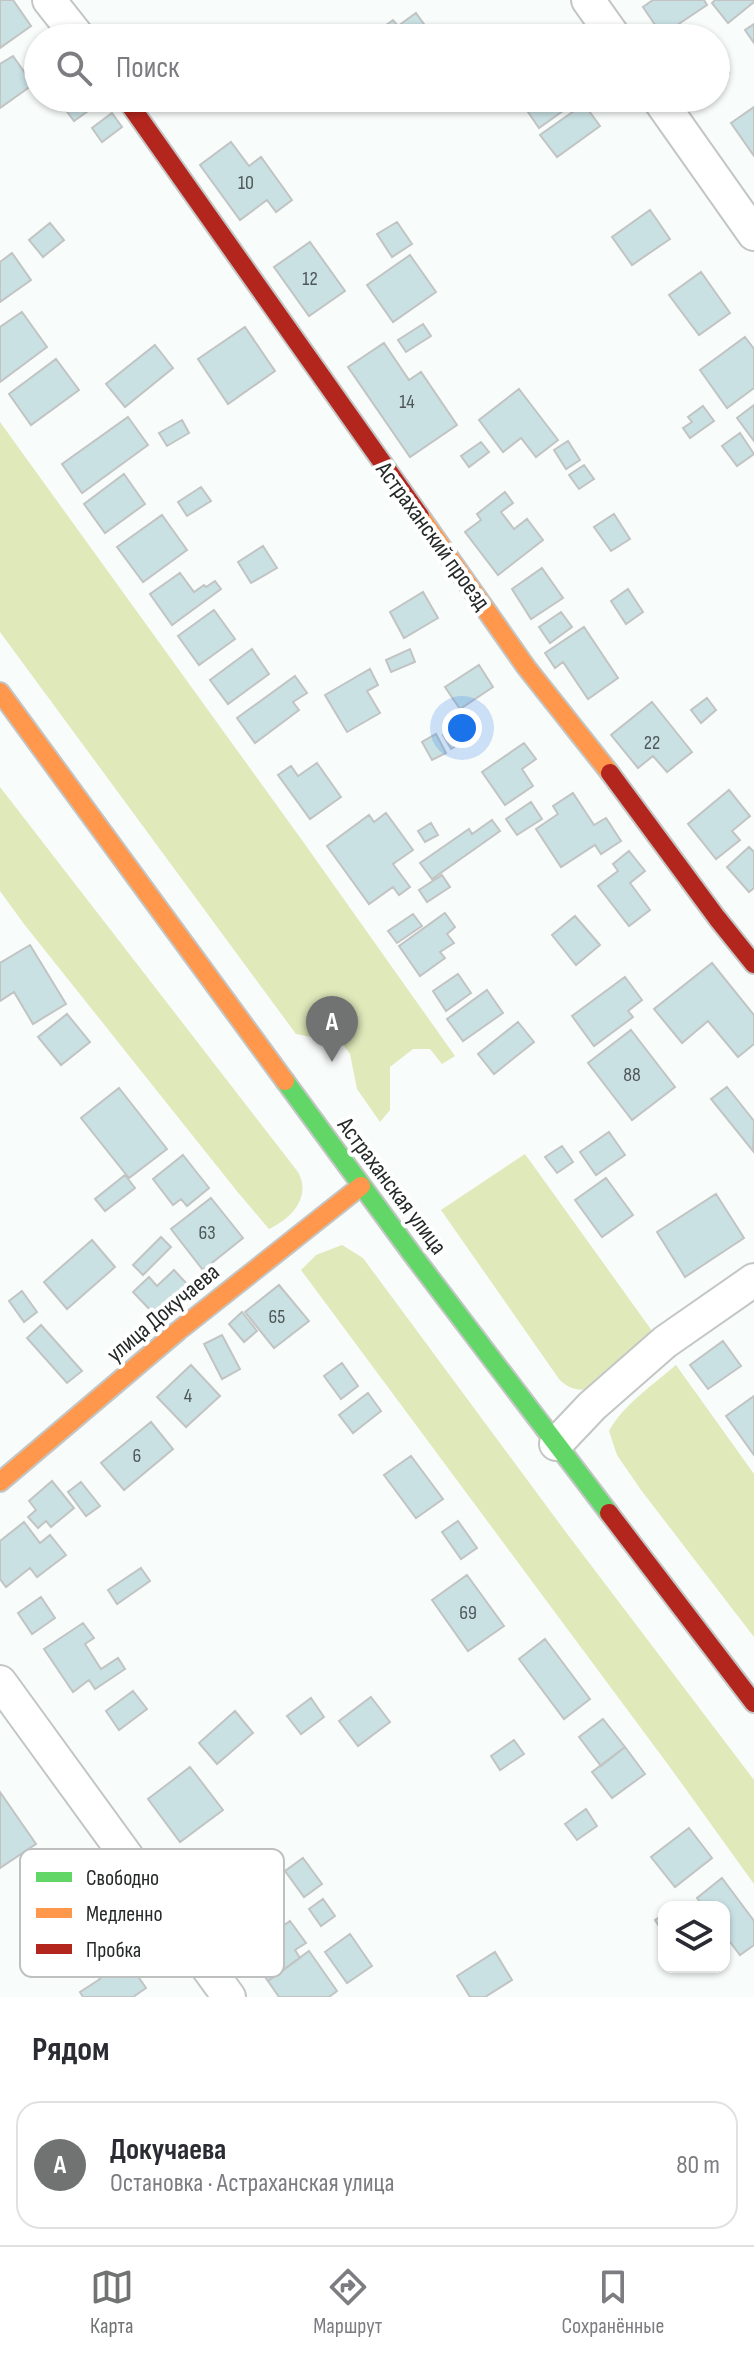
<!DOCTYPE html>
<html lang="ru">
<meta charset="utf-8">
<style>
:root{--surface:#fff;--page:#f7f7f7;--text:#2b2b33;--muted:#7c7c81;--line:#e1e1e2;--accent:#707372}
body{margin:0;font-family:"Sofia Sans Condensed",sans-serif;background:var(--page);color:var(--text)}
.controls{position:absolute;right:24px;bottom:24px;display:grid;overflow:hidden;border-radius:16px;box-shadow:0 2px 6px #0004}
.controls button{width:72px;height:72px;display:grid;place-items:center;padding:0;border:0;border-bottom:2px solid var(--line);background:var(--surface);color:var(--text);font:40px sans-serif}
.you{position:absolute;left:462px;top:728px;width:28px;height:28px;margin:-20px;border:6px solid #fff;border-radius:50%;background:#1a73e8;box-shadow:0 0 0 12px #1a73e833}
.badge{display:grid;place-items:center;width:52px;height:52px;border-radius:50%;background:var(--accent);color:#fff;font-size:26px;font-weight:700}
.pin{position:absolute;translate:-50% -66px;filter:drop-shadow(0 2px 4px #0008)}
.pin::after{content:'';position:absolute;top:42px;width:28px;height:24px;background:inherit;clip-path:polygon(0 0,100% 0,50% 100%)}
.list{margin:0;padding:0;list-style:none}
h2{display:flex;justify-content:space-between;align-items:center;height:104px;margin:0;padding:0 32px;font-size:34px}
h2 small{font-size:26px;font-weight:400;color:var(--muted)}
.list li{display:grid;grid-template-columns:52px 1fr auto;gap:24px;align-items:center;box-sizing:border-box;height:128px;margin:0 16px 16px;padding:0 16px;border:2px solid var(--line);border-radius:24px}
.list b{display:block;font-size:30px;white-space:nowrap}
.list p{margin:0;font-size:26px;white-space:nowrap;color:var(--muted)}
.list em{font-size:26px;font-style:normal;color:var(--muted)}
.icon{flex:none;width:44px;height:44px;fill:none;stroke:currentColor;stroke-width:2;stroke-linecap:round;stroke-linejoin:round}
.map{position:relative;flex:none;width:754px;height:1997px;overflow:hidden}
.search{position:absolute;background:var(--surface);box-shadow:0 2px 6px #0004;left:24px;right:24px;top:24px;height:88px;display:flex;align-items:center;gap:20px;box-sizing:border-box;padding:0 28px;border-radius:44px;color:var(--muted);font-size:30px}
.sheet{height:248px;background:var(--surface)}
nav{display:flex;justify-content:space-around;align-items:center;box-sizing:border-box;height:112px;border-top:2px solid var(--line);background:var(--surface);font-size:22px;color:var(--muted)}
nav a{display:grid;justify-items:center;gap:4px}
nav .on{color:var(--accent)}
.map>svg:first-child{display:block}
</style>
<div class="map">
<svg width="754" height="1997" viewBox="0 0 754 1997">
<rect width="100%" height="100%" fill="#f8fcfb"/>
<path fill="#dfe9ba" d="M0 422 304 843 455 1056 442 1064 430 1049H413L390 1067V1110L380 1122 357 1089 350 1054 342 1043 296 1034 0 632Z
M0 787 298 1172C312 1197 291 1219 269 1229L236 1190 24 924 0 891Z
M525 1154 655 1335C632 1357 591 1413 559 1379L441 1210Z
M342 1245 363 1258 568 1535 754 1780V1884L672 1770 301 1270 316 1255Z
M676 1365 754 1474V1637L641 1490 617 1455 609 1431C624 1404 653 1385 676 1365Z"/>
<path fill="#cae1e4" stroke="#c1c4c3" stroke-width="2" d="M0 0H13L31 26 0 48Z
M653 0H704L707 5 662 35 643 7Z
M715 0H754V2L728 23 712 3Z
M416 13 434 38H368L393 20 398 26Z
M754 24V43L745 30Z
M716 54 729 73 716 81Z
M13 56 25 73 36 65 38 68V81L0 108V64Z
M57 98H95L99 103 74 121Z
M507 98H530L514 109Z
M547 98H581L539 128 528 112Z
M584 104 600 126 557 157 540 135Z
M754 107V156L731 123Z
M112 113 122 127 102 142 92 128Z
M231 142 249 166 261 157 292 200 276 212 267 200 240 220 200 165Z
M650 210 670 239 632 265 612 237Z
M397 222 412 244 392 257 377 234Z
M50 223 64 240 43 257 29 240Z
M310 242 345 291 309 316 274 267Z
M12 253 31 280 0 302V262Z
M410 255 436 292 393 322 367 285Z
M701 272 730 313 699 335 669 295Z
M22 312 47 347 0 382V327Z
M423 324 431 336 406 352 398 340Z
M245 327 275 371 228 404 198 359Z
M745 337 754 349V388L727 408 700 370Z
M384 343 409 380 421 372 457 425 410 457 348 367Z
M155 345 173 368 125 407 106 384Z
M56 359 79 390 31 425 9 394Z
M519 389 558 440 536 457 521 438 503 452 479 420Z
M754 405V441L737 418Z
M703 406 714 421 690 438 683 428 692 422 688 417Z
M128 417 148 445 82 493 62 464Z
M182 420 189 433 167 446 159 433Z
M740 433 754 454 737 466 722 446Z
M568 441 580 460 566 469 554 450Z
M481 442 489 452 469 467 461 456Z
M584 465 594 479 579 489 569 475Z
M124 474 145 504 105 533 84 504Z
M201 487 211 501 187 516 178 502Z
M505 492 513 503 501 512 514 529 527 519 543 540 498 575 465 532 481 520 477 514Z
M614 514 630 539 611 551 594 527Z
M162 515 187 550 143 582 117 547Z
M263 546 277 568 251 583 238 562Z
M542 568 563 598 531 619 512 589Z
M180 573 194 592 204 585 206 587 215 581 221 589 172 625 150 594Z
M628 589 643 612 626 624 611 601Z
M423 592 438 618 404 638 390 612Z
M214 610 235 639 199 665 178 636Z
M561 612 572 627 550 643 539 627Z
M584 627 618 678 588 699 563 662 555 668 545 653Z
M252 649 269 674 228 704 210 680Z
M410 649 415 662 391 672 386 660Z
M479 665 493 687 460 709 445 687Z
M370 669 378 685 367 691 380 713 347 732 325 695Z
M295 676 307 693 293 702 299 710 255 743 237 718Z
M707 698 716 710 701 723 691 710Z
M652 702 692 752 667 772 653 756 638 768 611 735Z
M464 723 472 737 451 749 443 735Z
M436 734 446 753 432 760 422 742Z
M524 743 536 759 522 769 533 786 505 805 482 772Z
M317 763 341 797 310 819 278 775 291 766 298 776Z
M729 790 750 816 732 831 740 840 716 859 688 824Z
M573 793 594 825 606 818 621 841 601 854 595 845 561 867 536 829 558 814 553 806Z
M531 802 542 819 517 835 506 819Z
M386 813 413 850 393 864 410 887 399 895 393 887 369 904 327 846 369 815 374 822Z
M492 820 500 831 432 879 420 863 469 829 472 834Z
M431 823 438 835 425 842 418 831Z
M749 847 754 852V888L749 892 727 867Z
M629 851 645 871 630 883 650 910 629 926 598 886 618 871 613 864Z
M442 875 450 887 427 902 419 890Z
M445 913 455 927 447 934 454 943 440 952 445 958 420 976 399 946Z
M413 914 422 926 397 943 388 931Z
M575 916 600 945 576 965 552 935Z
M30 945 66 1004 33 1024 14 992 0 1001V963Z
M712 963 754 1015V1044L738 1057 708 1021 682 1043 654 1009Z
M458 974 471 993 446 1011 433 991Z
M625 977 642 1000 628 1011 633 1017 594 1046 572 1016Z
M487 990 503 1013 463 1041 447 1019Z
M67 1014 90 1042 61 1065 38 1037Z
M518 1022 534 1042 494 1074 478 1054Z
M631 1030 675 1087 632 1120 588 1063Z
M727 1087 754 1121 753 1151 711 1099Z
M119 1088 167 1149 129 1178 81 1118Z
M609 1132 625 1155 596 1175 580 1152Z
M562 1146 573 1162 557 1173 545 1157Z
M183 1155 209 1188 187 1206 181 1199 173 1205 153 1179Z
M125 1175 135 1188 105 1211 95 1199Z
M606 1178 633 1215 602 1237 575 1200Z
M716 1194 744 1238 685 1277 657 1232Z
M211 1198 243 1238 203 1270 171 1229Z
M161 1237 171 1247 143 1275 133 1265Z
M92 1240 115 1267 67 1309 44 1282Z
M174 1270 187 1284 154 1314 133 1292 149 1277 157 1286Z
M279 1285 309 1321 274 1348 245 1312Z
M22 1291 37 1312 24 1322 9 1301Z
M242 1312 257 1331 244 1342 229 1324Z
M41 1325 82 1371 67 1383 27 1338Z
M222 1335 240 1369 222 1379 204 1344Z
M723 1341 741 1366 708 1389 690 1365Z
M342 1363 358 1386 341 1399 324 1376Z
M191 1365 220 1396 186 1427 157 1397Z
M368 1393 381 1411 353 1433 339 1415Z
M754 1396V1455L726 1416Z
M151 1422 173 1449 124 1490 101 1463Z
M411 1456 443 1499 416 1518 384 1475Z
M52 1481 74 1508 51 1527 46 1521 38 1528 28 1517 36 1510 29 1501Z
M81 1482 100 1506 86 1516 68 1492Z
M458 1521 477 1548 461 1559 442 1532Z
M24 1522 40 1543 50 1535 66 1555 37 1577 30 1568 6 1587 0 1579V1541Z
M141 1568 150 1581 117 1604 108 1590Z
M467 1575 504 1626 468 1651 432 1600Z
M41 1597 55 1618 32 1634 18 1613Z
M83 1623 94 1638 85 1644 101 1669 118 1658 125 1669 95 1689 89 1680 73 1692 44 1649Z
M545 1639 590 1699 564 1719 519 1659Z
M133 1691 147 1709 119 1730 106 1711Z
M371 1697 390 1722 358 1746 339 1721Z
M311 1698 324 1717 301 1734 287 1716Z
M235 1711 253 1733 217 1764 199 1743Z
M603 1719 625 1747 601 1766 579 1737Z
M514 1740 524 1754 500 1770 491 1756Z
M625 1747 645 1774 612 1798 592 1772Z
M190 1767 223 1810 180 1842 148 1799Z
M0 1792 36 1844 0 1868Z
M586 1809 597 1826 577 1840 565 1824Z
M689 1828 712 1858 675 1887 651 1857Z
M303 1858 322 1884 304 1897 285 1871Z
M722 1878 754 1921V1945L740 1955 724 1934V1907H704L697 1898Z
M323 1899 335 1916 321 1926 309 1909Z
M664 1914V1934L655 1920Z
M290 1921 306 1943 295 1950 300 1958 268 1981 247 1952Z
M108 1933 146 1988 133 1997H83L80 1992 100 1979 81 1952Z
M350 1934 372 1966 347 1983 325 1952Z
M309 1951 337 1991 329 1997H279L268 1981Z
M495 1952 512 1980 485 1997H470L457 1976Z"/>
<g fill="none" stroke-linecap="round" stroke-linejoin="round">
<g stroke="#c3c6c5" stroke-width="36">
<path id="street" d="M49 0 79 38
M588 0 615 38
M658 98 754 234
M556 1444 592 1406 665 1342 754 1280
M0 1682 229 1997"/>
</g>
<g stroke="#c3c6c5" stroke-width="22">
<path id="fast" d="M285 1081 412 1254 609 1513"/>
</g>
<g stroke="#c3c6c5" stroke-width="22">
<path id="slow" d="M420 516 526 667 610 773
M0 692 285 1081
M0 1482 178 1331 361 1186"/>
</g>
<g stroke="#c3c6c5" stroke-width="22">
<path id="jam" d="M125 98 420 516
M610 773 717 918 754 964
M609 1513 754 1703"/>
</g>
<use href="#street" stroke="#fefffe" stroke-width="32"/>
<use href="#fast" stroke="#63d668" stroke-width="18"/>
<use href="#slow" stroke="#ff974d" stroke-width="18"/>
<use href="#jam" stroke="#b3261e" stroke-width="18"/>
</g>
<g text-anchor="middle" dominant-baseline="central" stroke-width="8" stroke-linejoin="round" paint-order="stroke">
<g font-size="20" fill="#4f5758">
<text x="246" y="183">10</text>
<text x="310" y="279">12</text>
<text x="407" y="402">14</text>
<text x="652" y="743">22</text>
<text x="632" y="1075">88</text>
<text x="207" y="1233">63</text>
<text x="277" y="1317">65</text>
<text x="188" y="1396">4</text>
<text x="137" y="1456">6</text>
<text x="468" y="1613">69</text>
</g>
<g font-size="24" fill="#262929" stroke="#fff">
<text transform="translate(433 536) rotate(54)">Астраханский проезд</text>
<text transform="translate(392 1186) rotate(53)">Астраханская улица</text>
<text transform="translate(163 1313) rotate(-40)">улица Докучаева</text>
</g>
</g>
<rect x="20" y="1849" width="264" height="128" rx="12" fill="#fff" stroke="#bebfbf" stroke-width="2"/>
<rect x="36" y="1872" width="36" height="10" fill="#63d668"/>
<rect x="36" y="1908" width="36" height="10" fill="#ff974d"/>
<rect x="36" y="1944" width="36" height="10" fill="#b3261e"/>
<g font-size="22" fill="#262929">
<text x="86" y="1885">Свободно</text>
<text x="86" y="1921">Медленно</text>
<text x="86" y="1957">Пробка</text>
</g>
</svg>
<div class="controls">
<button><svg class="icon" aria-label="layers" viewBox="0 0 24 24"><path d="M12 4l9 5-9 5-9-5zM3 14l9 5 9-5"/></svg></button>
</div>
<div class="you"></div>
<div class="pin badge" style="left:332px;top:1062px">A</div>
<div class="search"><svg class="icon" aria-label="search" viewBox="0 0 24 24"><circle cx="10" cy="10" r="6"/><path d="M15 15l6 6"/></svg>Поиск</div>
</div>
<section class="sheet">
<h2>Рядом<small></small></h2>
<ul class="list">
<li><span class="badge">A</span><div><b>Докучаева</b><p>Остановка · Астраханская улица</p></div><em>80 m</em></li>
</ul>
</section>
<nav>
<a class="on"><svg class="icon" aria-label="map" viewBox="0 0 24 24"><path d="M3 6l6-2 6 2 6-2v14l-6 2-6-2-6 2zM9 4v14M15 6v14"/></svg>Карта</a>
<a><svg class="icon" aria-label="directions" viewBox="0 0 24 24"><path d="M12 3l9 9-9 9-9-9zM9 14v-3h6M13 9l2 2-2 2"/></svg>Маршрут</a>
<a><svg class="icon" aria-label="saved" viewBox="0 0 24 24"><path d="M7 4h10v16l-5-4-5 4z"/></svg>Сохранённые</a>
</nav>
